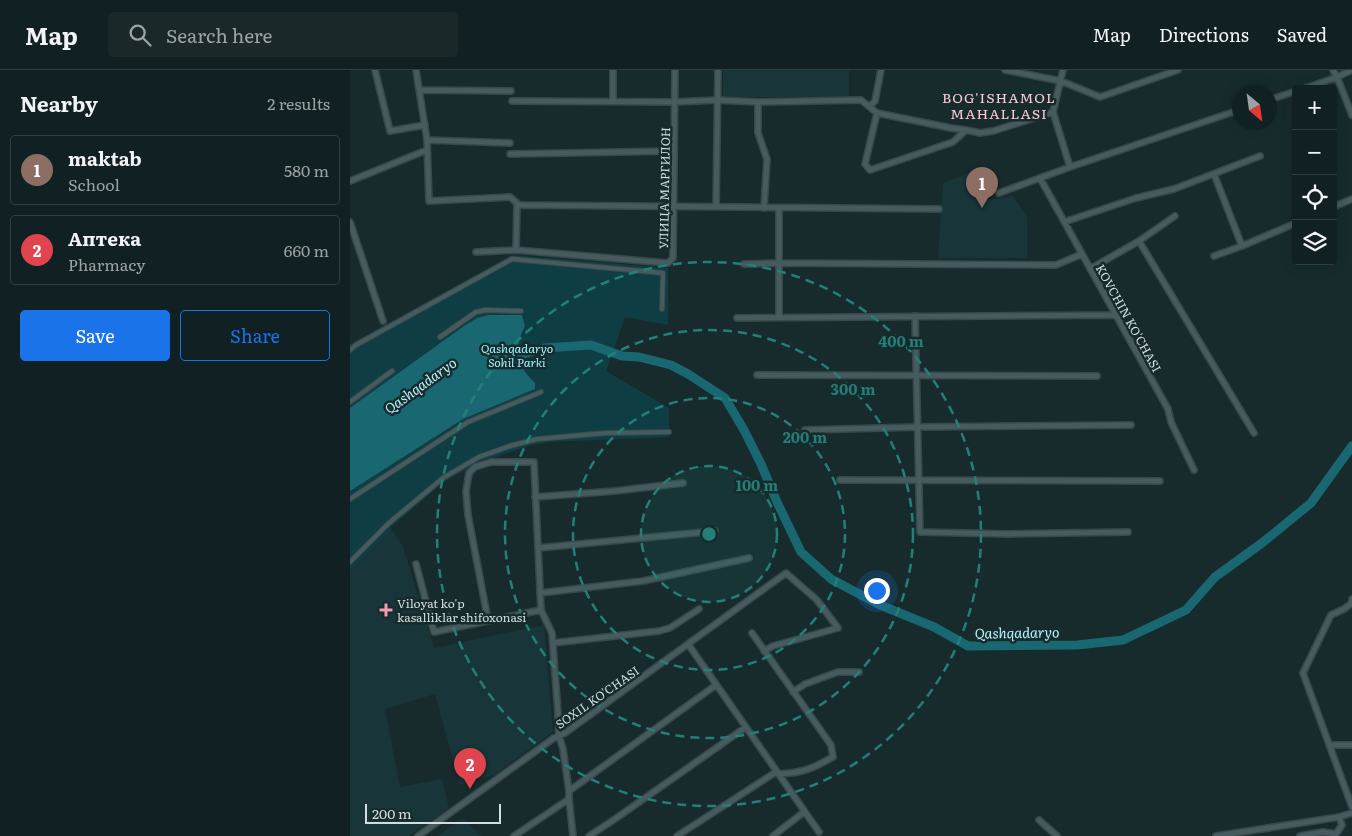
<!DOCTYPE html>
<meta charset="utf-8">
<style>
:root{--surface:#112022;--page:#1a282a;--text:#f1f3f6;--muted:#9ca3a5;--line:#303e40;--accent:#1a73e8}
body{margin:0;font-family:Literata,serif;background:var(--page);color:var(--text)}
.controls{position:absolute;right:15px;top:15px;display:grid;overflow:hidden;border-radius:5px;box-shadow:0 2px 12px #0003}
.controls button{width:45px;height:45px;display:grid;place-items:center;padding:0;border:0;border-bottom:1px solid var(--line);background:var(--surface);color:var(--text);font:25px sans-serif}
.compass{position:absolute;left:882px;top:15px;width:45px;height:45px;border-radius:50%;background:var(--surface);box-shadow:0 2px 12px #0003;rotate:151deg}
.scale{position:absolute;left:15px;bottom:12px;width:136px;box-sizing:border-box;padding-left:5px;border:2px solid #d1ddde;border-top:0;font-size:14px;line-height:18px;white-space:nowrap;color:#d1ddde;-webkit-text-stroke:4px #172b2d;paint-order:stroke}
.you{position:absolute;left:526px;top:520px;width:18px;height:18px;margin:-12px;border:4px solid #fff;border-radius:50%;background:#1a73e8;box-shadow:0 0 0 8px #1a73e833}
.badge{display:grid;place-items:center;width:32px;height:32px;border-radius:50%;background:var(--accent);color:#fff;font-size:16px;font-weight:700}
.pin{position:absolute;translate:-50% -41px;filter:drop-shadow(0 1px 2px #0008)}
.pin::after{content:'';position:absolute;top:26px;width:18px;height:15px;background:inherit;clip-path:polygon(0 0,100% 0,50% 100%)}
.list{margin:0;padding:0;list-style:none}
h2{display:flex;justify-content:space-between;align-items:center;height:65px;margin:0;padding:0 20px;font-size:21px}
h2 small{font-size:16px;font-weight:400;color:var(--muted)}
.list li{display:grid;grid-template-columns:32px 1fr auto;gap:15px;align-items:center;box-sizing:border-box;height:70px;margin:0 10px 10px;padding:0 10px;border:1px solid var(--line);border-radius:5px}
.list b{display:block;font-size:19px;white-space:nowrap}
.list p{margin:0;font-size:16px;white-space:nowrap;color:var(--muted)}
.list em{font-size:16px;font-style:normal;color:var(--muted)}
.actions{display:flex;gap:10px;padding:15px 20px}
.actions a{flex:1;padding:11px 0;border:1px solid var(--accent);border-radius:5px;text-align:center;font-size:18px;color:var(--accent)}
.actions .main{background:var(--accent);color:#fff}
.icon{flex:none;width:28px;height:28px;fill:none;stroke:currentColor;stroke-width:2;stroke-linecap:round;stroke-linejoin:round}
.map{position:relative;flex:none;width:1002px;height:766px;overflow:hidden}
header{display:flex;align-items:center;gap:30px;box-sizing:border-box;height:70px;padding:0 25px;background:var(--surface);border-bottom:1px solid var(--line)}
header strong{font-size:24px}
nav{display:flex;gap:28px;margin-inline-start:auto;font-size:18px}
.search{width:350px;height:45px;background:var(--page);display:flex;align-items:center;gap:12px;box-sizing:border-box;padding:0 18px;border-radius:5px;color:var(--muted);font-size:19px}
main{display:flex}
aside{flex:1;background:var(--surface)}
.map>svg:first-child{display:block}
</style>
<header>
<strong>Map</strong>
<div class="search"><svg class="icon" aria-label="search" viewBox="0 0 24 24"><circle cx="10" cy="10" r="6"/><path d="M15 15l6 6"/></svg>Search here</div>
<nav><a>Map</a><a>Directions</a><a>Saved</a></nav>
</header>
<main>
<aside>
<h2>Nearby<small>2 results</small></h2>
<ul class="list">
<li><span class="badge" style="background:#8d6e63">1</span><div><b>maktab</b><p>School</p></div><em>580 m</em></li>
<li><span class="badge" style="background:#e0444e">2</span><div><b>Аптека</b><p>Pharmacy</p></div><em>660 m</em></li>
</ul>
<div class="actions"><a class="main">Save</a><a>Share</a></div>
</aside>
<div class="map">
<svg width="1002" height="766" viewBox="0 0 1002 766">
<rect width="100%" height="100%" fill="#172b2d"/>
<path fill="#183539" d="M373 0H499V27H373Z
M627 100 634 121 639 130 663 126 677 147V188H588L593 113Z
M42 460 53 476 84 578 194 555 203 662 144 705 110 715 85 624 35 639 50 717 92 709 99 738 59 766H0V502Z
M113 748 131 766H87Z"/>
<path fill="#0e3e44" d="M162 185 318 198V255L275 247 256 301 319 338V367L198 372 178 376 131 392 95 411 41 457 42 460 0 502V274Z"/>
<path fill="#196871" d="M139 245H172L175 256C163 279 166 295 185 313V319L113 349 0 421V338L114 256 127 248Z"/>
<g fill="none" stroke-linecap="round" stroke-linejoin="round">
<path stroke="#196871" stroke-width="9" d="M158 286 173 284 194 278 241 275 272 286 289 287 321 295 338 304 375 328 394 360 411 394 427 432 451 482 481 509 530 535 584 557 618 576 727 575 773 570 836 540 865 507 912 473 961 433 1002 376"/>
<g stroke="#384849" stroke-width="6">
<path id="pedestrian" d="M90 267 126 242 136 240 171 241
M0 280 6 275 162 189 313 203 312 239
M0 332 42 301
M0 429 118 352 191 322
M0 492 39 453 93 408 129 387 160 376 187 369 256 363 319 362"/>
</g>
<g stroke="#384849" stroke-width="8">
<path id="minor" d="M25 0 40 61 75 55
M66 0 77 70 79 131 160 127 169 135 589 139
M263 0V32
M655 0 711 11 750 27 828 0
M713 0 703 42 720 97
M983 0 987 7 1002 45
M953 19 987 7 1002 0
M69 20 161 21
M919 30 946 21
M162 31 325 32 367 30 408 32 511 30 527 43 601 58 616 60
M408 32V63L417 89 414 138
M520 36 525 31 531 0
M527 43 515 94 520 100 603 72 616 60 630 63 643 61 703 42
M77 70 160 73
M160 84 324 81
M864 104 892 176
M690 108 818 339 821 352 844 400
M0 111 77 80
M649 123 720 97 889 40
M366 137 368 0
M983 137 1002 129
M0 152 33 251
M714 152 786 128 824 119 910 86
M789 171 904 363
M166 180 167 133
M126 182 166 180 318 193 323 188 325 0
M864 186 892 176 946 153
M394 194 429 193 706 195 732 184
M740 199 789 171 825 146
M565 246 570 462 658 464 778 462
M429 247V138
M387 248 766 245
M407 305 747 306
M455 360 568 357 781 355
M490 410 810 411
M185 427 265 421 333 413
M188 478 365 461
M66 494 84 562 191 540
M190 523 293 511 399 488
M1002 529V533L994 539 981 545 953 603 1002 737
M138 550 118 445 116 421 119 403 125 397 141 392H184L191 540 202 563 208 643 209 666 213 679 219 721V729L223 766
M402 563 481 675 483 687C462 699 452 703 428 704
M203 573 309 561 320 558 349 539
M338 574 469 762
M443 622 455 614 488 602H509
M979 675H1002
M219 721 366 615
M689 750 707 766
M986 764 992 755 989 747
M68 766 204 668 215 663 436 503 467 530 488 558 423 576 414 581
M164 766 219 729
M239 766 265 749 396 657
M327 766 426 702
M423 766 454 742
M866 766 989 747 1002 743
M950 766 973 762 986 764"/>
</g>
<use href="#pedestrian" stroke="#465b5e" stroke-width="4"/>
<use href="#minor" stroke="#465b5e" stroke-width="5"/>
</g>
<circle cx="359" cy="464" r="68" fill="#228079" fill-opacity=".12"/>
<g fill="none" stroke="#228079" stroke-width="2.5" stroke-dasharray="9 6">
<circle cx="359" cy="464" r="68"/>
<circle cx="359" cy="464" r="136"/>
<circle cx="359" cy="464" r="204"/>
<circle cx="359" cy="464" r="272"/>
</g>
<path fill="#f19ab3" stroke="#172b2d" stroke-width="2" d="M33.5 532.5h5v5h5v5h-5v5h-5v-5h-5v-5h5z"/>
<g text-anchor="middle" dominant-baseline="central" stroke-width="5" stroke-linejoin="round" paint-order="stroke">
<g font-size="12" fill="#d1ddde" stroke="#172b2d">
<text transform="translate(314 118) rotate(-89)">УЛИЦА МАРГИЛОН</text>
<text transform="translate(779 248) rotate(61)">KOVCHIN KO'CHASI</text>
<text transform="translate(247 627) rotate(-35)">SOXIL KO'CHASI</text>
</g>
<g font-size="12" font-style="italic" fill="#9ef2fd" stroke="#172b2d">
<text x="167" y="278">Qashqadaryo<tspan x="167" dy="14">Sohil Parki</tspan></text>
</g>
<g font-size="12" fill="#d1ddde" stroke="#172b2d" text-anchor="start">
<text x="47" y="533">Viloyat ko'p<tspan x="47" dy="14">kasalliklar shifoxonasi</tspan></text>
</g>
<g font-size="14" letter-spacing="1" fill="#fcc9d6" stroke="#172b2d">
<text x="649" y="27">BOG'ISHAMOL<tspan x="649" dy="16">MAHALLASI</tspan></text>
</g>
<g font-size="14" font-style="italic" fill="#b4f1f9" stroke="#172b2d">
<text transform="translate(70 315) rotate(-36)">Qashqadaryo</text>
<text transform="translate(667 562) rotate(-1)">Qashqadaryo</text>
</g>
</g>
<circle cx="359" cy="464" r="8" fill="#228079" stroke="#172b2d" stroke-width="2.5"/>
<g font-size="15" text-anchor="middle" font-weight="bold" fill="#228079" stroke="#172b2d" stroke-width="5" stroke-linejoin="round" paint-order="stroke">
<text x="551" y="277">400 m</text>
<text x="503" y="325">300 m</text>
<text x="455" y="373">200 m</text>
<text x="407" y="421">100 m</text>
</g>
</svg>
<div class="controls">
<button>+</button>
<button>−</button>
<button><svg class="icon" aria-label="locate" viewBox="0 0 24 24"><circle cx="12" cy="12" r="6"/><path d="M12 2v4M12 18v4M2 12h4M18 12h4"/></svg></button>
<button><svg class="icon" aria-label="layers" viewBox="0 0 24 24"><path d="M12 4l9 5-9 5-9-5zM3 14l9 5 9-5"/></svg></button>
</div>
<svg class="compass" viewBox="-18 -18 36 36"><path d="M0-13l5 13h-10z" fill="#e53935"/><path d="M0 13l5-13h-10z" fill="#9ca3a5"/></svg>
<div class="scale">200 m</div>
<div class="you"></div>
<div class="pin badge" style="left:632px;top:138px;background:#8d6e63">1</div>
<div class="pin badge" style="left:120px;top:719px;background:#e0444e">2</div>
</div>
</main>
